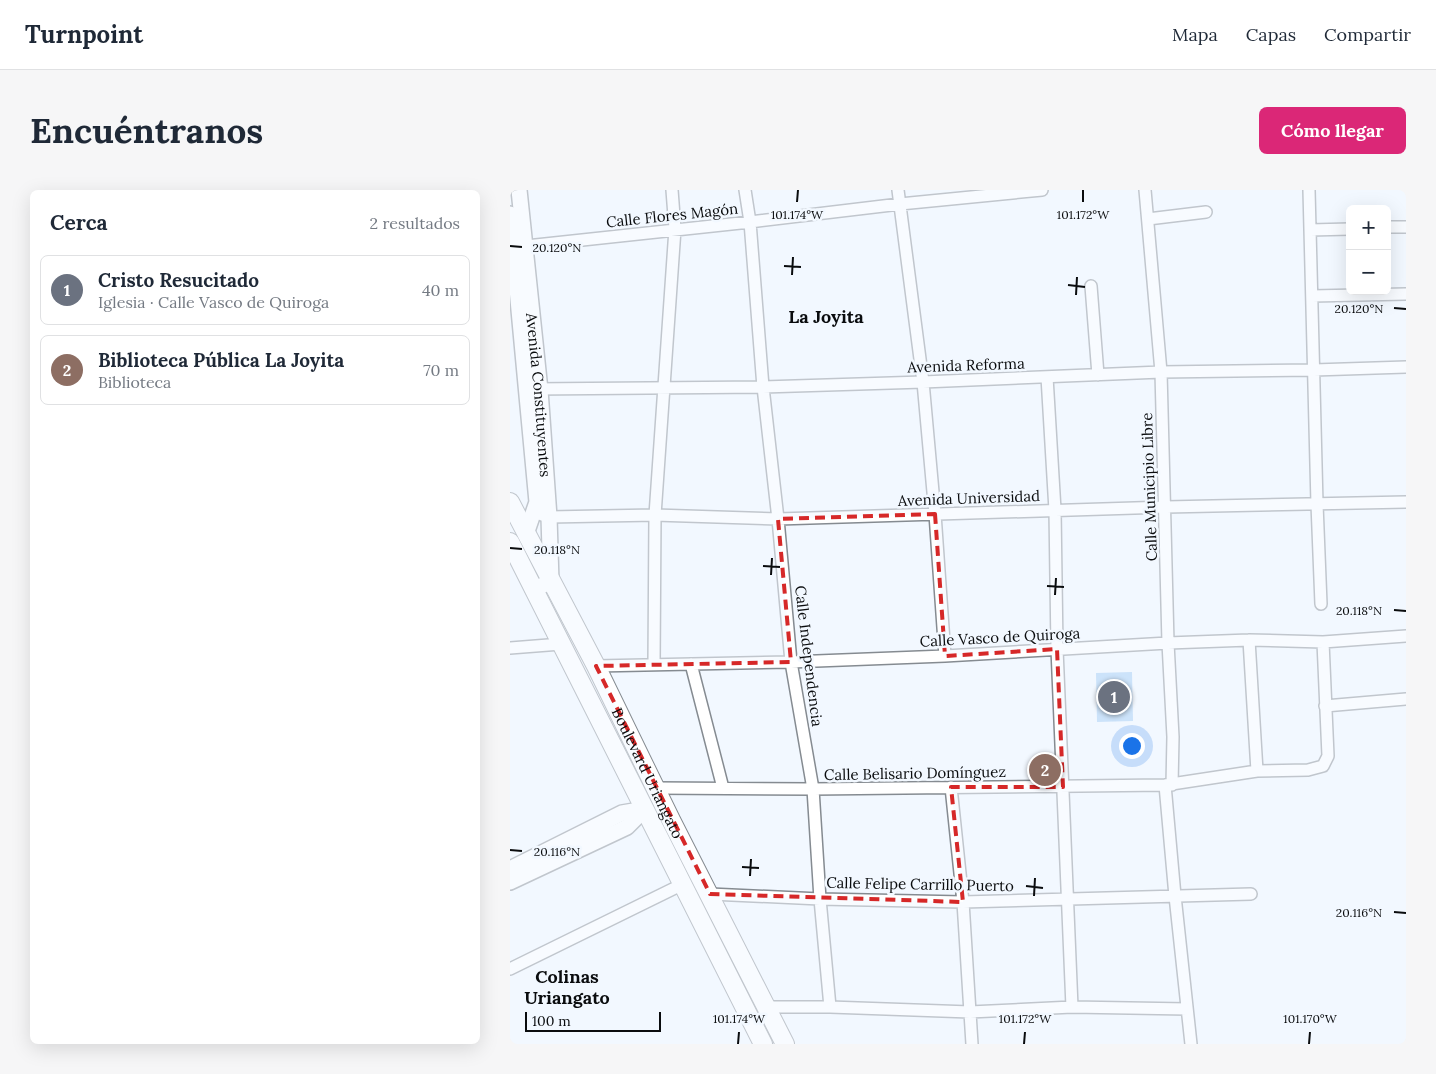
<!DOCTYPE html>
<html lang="es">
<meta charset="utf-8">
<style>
:root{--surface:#fff;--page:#f6f6f7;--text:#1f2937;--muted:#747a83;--line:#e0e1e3;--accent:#db2777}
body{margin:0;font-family:Lora,serif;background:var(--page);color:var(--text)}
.controls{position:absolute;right:15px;top:15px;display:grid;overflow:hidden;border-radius:8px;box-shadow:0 5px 20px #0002}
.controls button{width:45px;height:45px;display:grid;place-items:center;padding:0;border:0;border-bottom:1px solid var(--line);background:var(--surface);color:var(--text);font:25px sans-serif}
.scale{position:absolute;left:15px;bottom:12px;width:136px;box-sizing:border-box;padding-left:5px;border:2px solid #0a0c0e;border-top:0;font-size:14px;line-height:18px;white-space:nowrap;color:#0a0c0e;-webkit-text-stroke:4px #f2f8ff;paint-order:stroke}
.you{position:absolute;left:621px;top:555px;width:18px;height:18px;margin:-12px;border:4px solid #fff;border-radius:50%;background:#1a73e8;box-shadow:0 0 0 8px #1a73e833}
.badge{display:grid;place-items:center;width:32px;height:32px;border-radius:50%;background:var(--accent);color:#fff;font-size:16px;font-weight:700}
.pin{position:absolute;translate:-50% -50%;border:2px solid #fff;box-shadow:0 1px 5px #0006}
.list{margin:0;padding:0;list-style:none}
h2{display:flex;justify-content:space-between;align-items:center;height:65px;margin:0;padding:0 20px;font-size:21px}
h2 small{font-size:16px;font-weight:400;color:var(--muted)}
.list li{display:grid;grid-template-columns:32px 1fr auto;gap:15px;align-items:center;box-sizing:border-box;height:70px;margin:0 10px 10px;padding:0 10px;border:1px solid var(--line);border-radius:8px}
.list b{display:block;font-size:19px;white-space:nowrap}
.list p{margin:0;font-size:16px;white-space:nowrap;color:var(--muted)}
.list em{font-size:16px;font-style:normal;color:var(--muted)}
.map{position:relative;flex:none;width:896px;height:854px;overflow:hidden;border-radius:8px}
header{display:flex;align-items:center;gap:30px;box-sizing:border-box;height:70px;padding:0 25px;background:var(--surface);border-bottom:1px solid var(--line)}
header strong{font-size:24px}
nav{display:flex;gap:28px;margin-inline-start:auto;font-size:18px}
.intro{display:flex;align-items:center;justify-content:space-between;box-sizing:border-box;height:120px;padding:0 30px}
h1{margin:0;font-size:35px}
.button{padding:12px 22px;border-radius:8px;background:var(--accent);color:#fff;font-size:18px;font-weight:700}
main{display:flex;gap:30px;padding:0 30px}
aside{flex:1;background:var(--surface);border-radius:8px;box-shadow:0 5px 20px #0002}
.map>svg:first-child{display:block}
</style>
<header>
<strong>Turnpoint</strong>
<nav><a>Mapa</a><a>Capas</a><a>Compartir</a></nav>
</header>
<div class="intro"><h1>Encuéntranos</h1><a class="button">Cómo llegar</a></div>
<main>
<aside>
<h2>Cerca<small>2 resultados</small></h2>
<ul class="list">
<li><span class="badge" style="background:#6b7280">1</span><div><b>Cristo Resucitado</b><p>Iglesia · Calle Vasco de Quiroga</p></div><em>40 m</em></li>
<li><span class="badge" style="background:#8d6e63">2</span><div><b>Biblioteca Pública La Joyita</b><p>Biblioteca</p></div><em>70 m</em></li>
</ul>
</aside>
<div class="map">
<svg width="896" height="854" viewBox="0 0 896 854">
<rect width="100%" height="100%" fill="#f2f8ff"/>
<path fill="#9dc9f3" d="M622 482 623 531 587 532 586 483Z"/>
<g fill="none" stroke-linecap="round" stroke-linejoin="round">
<g stroke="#858b91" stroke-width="14">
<path id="street" d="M235 0 240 32 253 197 268 329 281 472 303 599 310 709 320 817
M388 0 413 192 425 324 435 466
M635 0 651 182 658 453 663 547 662 595
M799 0 807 314 811 414
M638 29 696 22
M877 37H896
M800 40 840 39
M7 57 240 32 390 14 532 0
M581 96 588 185
M802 106 896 104
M537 187 545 320 547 459 562 817
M23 199 253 197 413 192 651 182 804 180 896 177
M32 325 39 327 145 325 268 329 656 317 896 312
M739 450 747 581
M0 458 51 454
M144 474 145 325 165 39 162 0
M181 474 213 598
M86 476 281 472 435 466 658 453 739 450 813 452 896 446
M815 516 896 509
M655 595 665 706 681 854
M441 597 453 712 462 854
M146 598 303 599 655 595 747 581 798 580 813 576 818 566 813 452
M200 704 310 709 453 712 741 704
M0 779 171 695
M257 817H320L460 822 562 817 677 819"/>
</g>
<g stroke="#858b91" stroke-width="18">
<g id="secondary">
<path id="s1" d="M9 0 30 200 39 327 41 392 23 399"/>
<path d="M0 24 27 312 16 344"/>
<path d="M0 679 112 623 135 619"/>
<path d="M0 692 117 637 135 619"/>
</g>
</g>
<g stroke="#858b91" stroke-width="20">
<g id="primary">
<path id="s2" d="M0 312 86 476 161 630 275 854"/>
<path d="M0 352 253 854"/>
</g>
</g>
<use href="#street" stroke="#fff" stroke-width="11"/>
<use href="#secondary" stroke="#fff" stroke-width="15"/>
<use href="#primary" stroke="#fff" stroke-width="18"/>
</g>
<path d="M0 0H896V854H0ZM425 324 435 466 547 459 553 597H441L453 712 200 704 86 476 281 472 268 329Z" fill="#f2f8ff" fill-opacity=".55" fill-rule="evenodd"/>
<path fill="none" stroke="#d62828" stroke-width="4" stroke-dasharray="10 6" stroke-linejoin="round" d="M425 324 435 466 547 459 553 597H441L453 712 200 704 86 476 281 472 268 329Z"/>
<path fill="none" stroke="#0a0c0e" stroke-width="2" d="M287 12 288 0M573 12V0M0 56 12 57M274 76 291 77M282 85 283 67M558 95 575 97M566 105 567 87M884 118 896 119M0 358 12 359M253 376 270 377M261 385 262 368M537 396 554 397M545 405 546 388M884 420 896 421M0 660 12 661M232 677 249 678M240 686 241 669M516 696 533 698M524 706 525 688M884 722 896 723M228 854 229 842M514 854 515 842M799 854 800 842"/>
<g text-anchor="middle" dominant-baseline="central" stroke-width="5" stroke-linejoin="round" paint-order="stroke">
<g font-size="15" fill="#0a0c0e" stroke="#f2f8ff">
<text transform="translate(162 25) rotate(-6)">Calle Flores Magón</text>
<text transform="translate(456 175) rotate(-2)">Avenida Reforma</text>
<text stroke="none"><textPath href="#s1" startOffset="206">Avenida Constituyentes</textPath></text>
<text transform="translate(639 297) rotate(-92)">Calle Municipio Libre</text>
<text transform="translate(459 308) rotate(-2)">Avenida Universidad</text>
<text transform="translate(490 447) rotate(-3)">Calle Vasco de Quiroga</text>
<text transform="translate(299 466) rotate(83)">Calle Independencia</text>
<text stroke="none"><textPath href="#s2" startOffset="304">Boulevard Uriangato</textPath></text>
<text transform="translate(405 583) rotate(-1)">Calle Belisario Domínguez</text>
<text transform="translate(410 694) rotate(1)">Calle Felipe Carrillo Puerto</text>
</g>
<g font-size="18" font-weight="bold" fill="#0a0c0e" stroke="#f2f8ff">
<text x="316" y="126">La Joyita</text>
<text x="57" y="786">Colinas<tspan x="57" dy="21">Uriangato</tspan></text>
</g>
</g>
<g font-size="12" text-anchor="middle" fill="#0a0c0e" stroke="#f2f8ff" stroke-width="5" stroke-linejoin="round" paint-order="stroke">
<text x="287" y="29">101.174°W</text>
<text x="573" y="29">101.172°W</text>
<text x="47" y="62">20.120°N</text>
<text x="849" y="123">20.120°N</text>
<text x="47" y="364">20.118°N</text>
<text x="849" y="425">20.118°N</text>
<text x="47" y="666">20.116°N</text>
<text x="849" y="727">20.116°N</text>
<text x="229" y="833">101.174°W</text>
<text x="515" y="833">101.172°W</text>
<text x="800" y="833">101.170°W</text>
</g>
</svg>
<div class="controls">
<button>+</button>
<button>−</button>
</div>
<div class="scale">100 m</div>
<div class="you"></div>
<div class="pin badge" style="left:604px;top:507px;background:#6b7280">1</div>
<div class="pin badge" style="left:535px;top:580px;background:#8d6e63">2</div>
</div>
</main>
